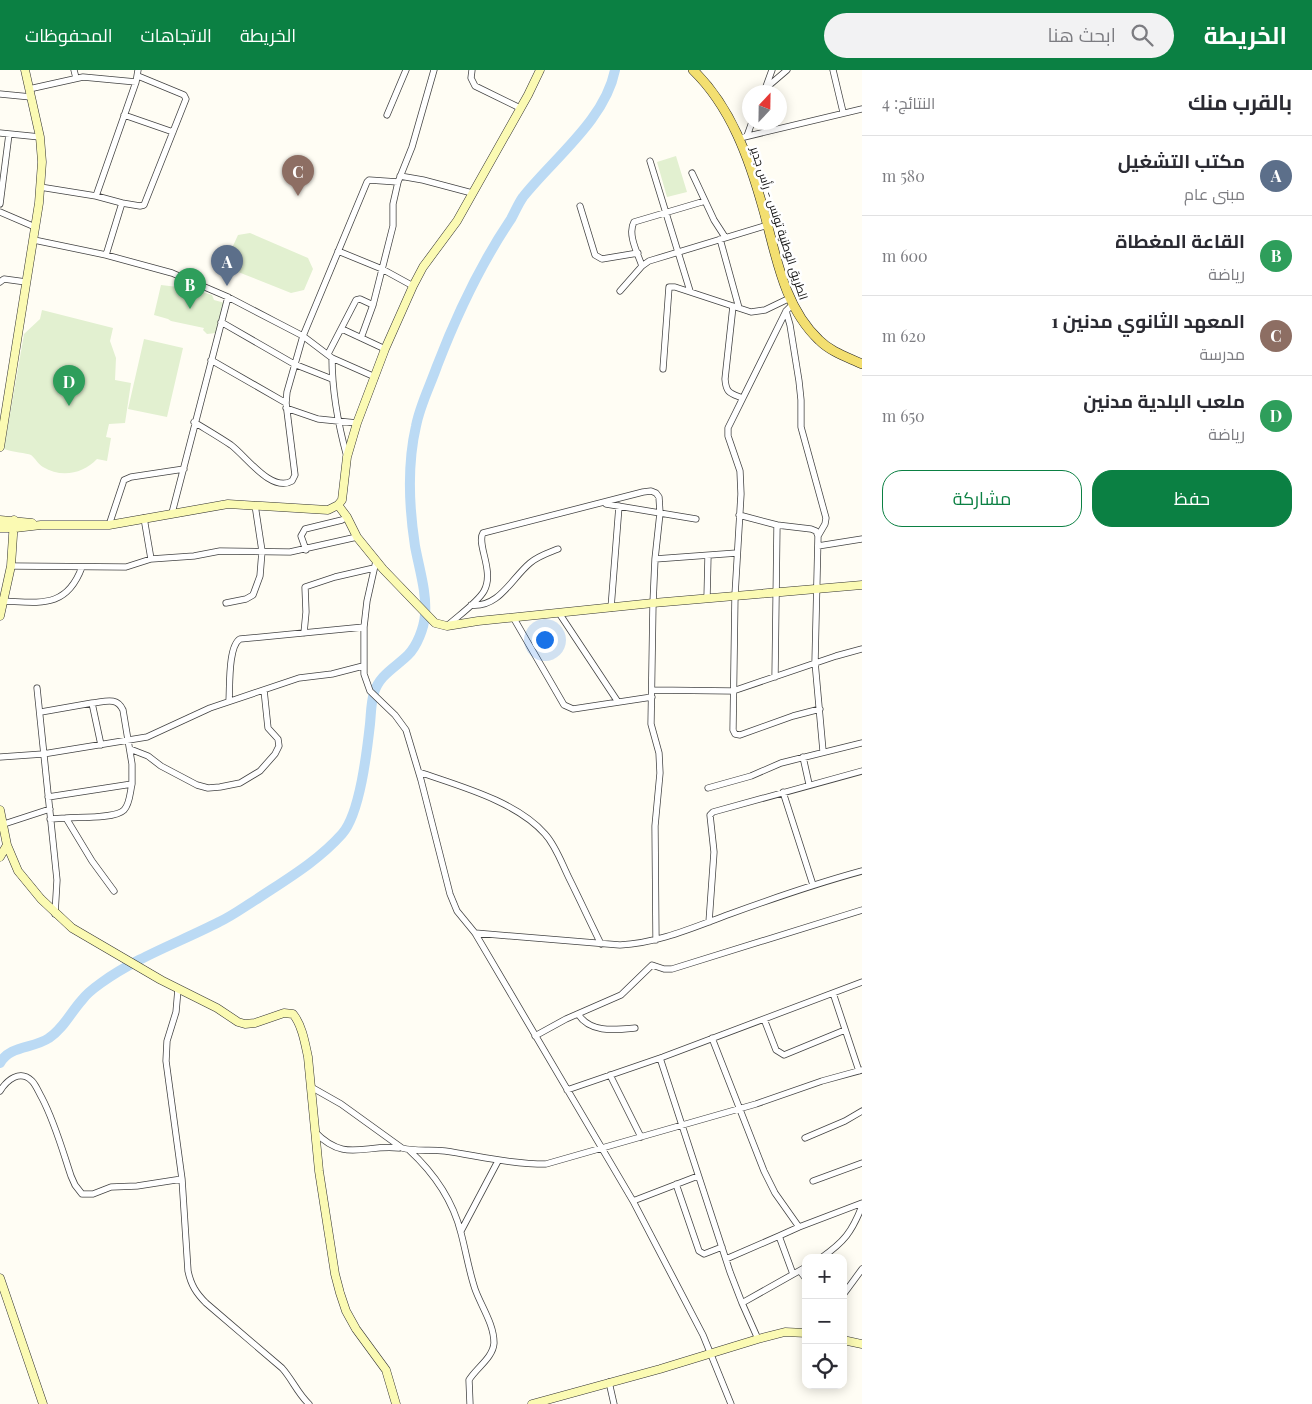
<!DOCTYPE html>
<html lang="ar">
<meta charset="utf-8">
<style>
:root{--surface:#fff;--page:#f2f2f3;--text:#2b2b33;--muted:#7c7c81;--line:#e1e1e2;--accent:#0b8043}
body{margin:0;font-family:"Playfair Display",Cairo,serif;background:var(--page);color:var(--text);direction:rtl}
.controls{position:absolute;right:15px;bottom:15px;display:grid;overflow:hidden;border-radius:10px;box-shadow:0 2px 12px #0003}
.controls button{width:45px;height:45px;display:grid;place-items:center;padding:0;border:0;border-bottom:1px solid var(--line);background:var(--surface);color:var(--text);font:25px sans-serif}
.compass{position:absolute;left:742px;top:15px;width:45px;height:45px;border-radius:50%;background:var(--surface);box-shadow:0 2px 12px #0003;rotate:22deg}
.you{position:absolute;left:544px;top:569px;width:18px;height:18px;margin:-12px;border:4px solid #fff;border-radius:50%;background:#1a73e8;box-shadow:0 0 0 8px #1a73e833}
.badge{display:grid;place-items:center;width:32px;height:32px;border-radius:50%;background:var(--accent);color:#fff;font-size:16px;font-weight:700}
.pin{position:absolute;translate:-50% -41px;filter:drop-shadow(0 1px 2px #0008)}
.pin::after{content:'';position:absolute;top:26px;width:18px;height:15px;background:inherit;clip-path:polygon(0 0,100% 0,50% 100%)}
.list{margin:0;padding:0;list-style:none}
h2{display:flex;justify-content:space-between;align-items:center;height:65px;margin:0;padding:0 20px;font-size:21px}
h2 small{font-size:16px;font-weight:400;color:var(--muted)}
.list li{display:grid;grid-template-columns:32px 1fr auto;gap:15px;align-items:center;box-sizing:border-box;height:80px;padding:0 20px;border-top:1px solid var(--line)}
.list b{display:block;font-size:19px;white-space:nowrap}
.list p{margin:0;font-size:16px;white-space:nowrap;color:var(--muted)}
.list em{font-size:16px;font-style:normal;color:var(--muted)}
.actions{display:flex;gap:10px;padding:15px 20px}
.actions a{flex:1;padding:11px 0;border:1px solid var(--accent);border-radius:20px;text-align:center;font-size:18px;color:var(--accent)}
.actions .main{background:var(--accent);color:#fff}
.icon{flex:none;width:28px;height:28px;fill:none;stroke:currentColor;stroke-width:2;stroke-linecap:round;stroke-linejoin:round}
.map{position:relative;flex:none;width:862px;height:1334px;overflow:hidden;direction:ltr}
header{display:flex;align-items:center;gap:30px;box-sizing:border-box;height:70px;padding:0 25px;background:var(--accent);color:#fff}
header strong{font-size:24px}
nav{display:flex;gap:28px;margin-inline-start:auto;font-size:18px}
.search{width:350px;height:45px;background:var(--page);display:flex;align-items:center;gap:12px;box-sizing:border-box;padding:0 18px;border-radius:28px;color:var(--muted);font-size:19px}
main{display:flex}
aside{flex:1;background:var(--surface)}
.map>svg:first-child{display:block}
</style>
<header>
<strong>الخريطة</strong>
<div class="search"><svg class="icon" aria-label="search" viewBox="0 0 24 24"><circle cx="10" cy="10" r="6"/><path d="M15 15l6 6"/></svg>ابحث هنا</div>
<nav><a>الخريطة</a><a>الاتجاهات</a><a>المحفوظات</a></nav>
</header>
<main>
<aside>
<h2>بالقرب منك<small>النتائج: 4</small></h2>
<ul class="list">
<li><span class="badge" style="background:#5c6f8a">A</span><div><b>مكتب التشغيل</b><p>مبنى عام</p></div><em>580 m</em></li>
<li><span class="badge" style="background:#2e9e5b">B</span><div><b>القاعة المغطاة</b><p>رياضة</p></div><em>600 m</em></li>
<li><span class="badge" style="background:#8d6e63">C</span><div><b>المعهد الثانوي مدنين 1</b><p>مدرسة</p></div><em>620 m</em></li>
<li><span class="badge" style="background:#2e9e5b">D</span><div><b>ملعب البلدية مدنين</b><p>رياضة</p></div><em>650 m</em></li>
</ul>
<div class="actions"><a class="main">حفظ</a><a>مشاركة</a></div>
</aside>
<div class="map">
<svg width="862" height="1334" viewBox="0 0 862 1334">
<rect width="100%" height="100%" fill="#fffdf4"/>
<path fill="#e2f0d0" d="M676 86 687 122 667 127 657 92Z
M250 163 308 188 313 199 304 220 291 223 233 200 227 189 238 165Z
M161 215 178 217 179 215 198 219 199 221 212 225 214 230 225 233 216 263 207 264 203 260 204 258 171 251 168 249 154 245Z
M42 240 113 258 110 271 116 288 115 310 131 313 125 353 109 354 106 367 111 368 107 391 97 389C83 404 61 408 43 397 38 394 35 388 31 385 27 383 12 382 4 379L24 264 40 249Z
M144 269 183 278 167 347 128 339Z"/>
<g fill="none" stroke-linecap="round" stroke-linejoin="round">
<path stroke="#bbdaf4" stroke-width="10" d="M0 993C10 975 33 979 49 968 63 959 71 942 82 930 87 923 94 918 101 913 137 887 180 872 219 852 232 846 244 837 257 829 287 809 318 791 342 764 360 744 367 681 370 654 371 644 371 632 374 623 379 605 396 597 408 585 417 576 424 558 425 545 427 523 419 498 415 476 409 437 407 395 416 356 420 335 430 316 437 296 457 244 480 195 511 149 515 142 518 134 523 127 554 88 605 50 615 0"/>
<g stroke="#434343" stroke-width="7">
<path id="street" d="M74 0 76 8
M472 0 471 8 475 16 520 38
M833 0 843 42
M766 18 787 0
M29 19 83 7 136 12
M764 22 772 0
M0 24 31 27
M124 45 173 62
M387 45 406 0
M0 63 40 67
M747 66 752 52
M740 68 862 39
M650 91 690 221
M692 103 714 150 725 167
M400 106 423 110 472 123
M40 117 96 126 136 12 138 0
M96 126 122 133 106 185
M122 133 140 136 144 135 186 29 184 25 138 6
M0 134 9 64
M580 136 595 185 602 189 638 183
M0 142 35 157
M720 169 739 238
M34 170 106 185 172 203 228 227 276 252 303 266 332 288 375 307
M338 181 382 199 413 216
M642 196C638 184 627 164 634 152L705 131
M0 212 4 209 26 212
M620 221 642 196 649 191 768 155
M792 235 786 241 728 358V366L740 401 741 424 735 525 733 660 735 664 740 665 793 646 820 639
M733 236 725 309C726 323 730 323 742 328
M786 241 790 255 799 311 801 330V357L826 448 825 454 818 466
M221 252 294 294 332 309
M342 259 385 279
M361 268 373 235 393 156V134L398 112 412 77 434 0
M328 284 356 230 360 229 373 235
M332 288C332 322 338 354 347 387
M211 290 286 333
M663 299 669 217H675L751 242 765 240 790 228
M286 338 318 349 357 353
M194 352C207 360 219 367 231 375 246 386 271 423 292 411L295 405 286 333 287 322 303 266 367 112 369 110 398 112
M606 434 696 449
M172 443 228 227
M739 445 777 455
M144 448 151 489
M109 455 124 410 131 407 184 399
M818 476 862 469
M306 480 301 466 305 459 342 450 347 447
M655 489 737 483
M376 491 367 531 364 557V604L370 621 395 645 406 660 421 710 450 824 457 841 475 863 633 1131 703 1265 731 1334
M11 496 126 497 151 489 194 486 220 481 290 482 357 467
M707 528 708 486
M0 531C39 532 66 540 82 497
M226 533 246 529 253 525 260 506 262 481 255 435
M471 535C499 538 511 509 530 493 538 486 548 483 558 479
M611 538 619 436
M559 543 618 632
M513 547 564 635 573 639 652 627
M447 556C458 546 478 532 484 521 495 501 476 474 483 463L643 422 651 421 656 423 659 427 660 443 655 489 653 533 651 654 659 683 660 703 655 756 656 870
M304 563 306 542 305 517 335 507 374 498
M775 607 777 455 811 459 816 461 818 466 815 592 823 681
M37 618 57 810 55 844
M652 620 733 621 836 586 862 579
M229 631C230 617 228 576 240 569L364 557
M41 642 92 633
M130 679 148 686 161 696 197 715 208 718 220 717 240 713 260 701 275 684 279 676 278 669 268 658 264 620
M0 687 43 684 147 667 210 638 299 608 332 604 363 596
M803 687 809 714
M419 702C459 716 516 731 545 764 556 776 562 794 569 808 580 830 590 852 601 874
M708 718 751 706 781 693 862 673
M783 722 813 815
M48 727 132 714V694L123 640C117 626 104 632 92 633L101 675
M66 748C78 747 115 749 124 740 130 734 130 722 132 714
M50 749 66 748 92 791 114 821
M4 754 50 739
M709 852 714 782 710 745 713 742 862 701
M475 863 620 875C659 873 694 857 730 844 774 828 818 813 862 801
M178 919 176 942 167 971 166 991 182 1109 188 1201C191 1215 196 1223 206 1233L282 1298C292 1309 298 1324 309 1334
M833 923 859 1001
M578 944C590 963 614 960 635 958
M764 949 776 980 784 985 845 960
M535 966 566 949 621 925 652 895 664 899H672L862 840
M712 968 764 1101 775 1123 799 1157 862 1133
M660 988 730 1202 742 1233 758 1269
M610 1005 641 1067
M311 1017 341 1034 402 1078C416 1082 430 1079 445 1081 479 1086 511 1094 546 1094L756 1034 822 1011 862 1000
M567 1020 663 987 862 912
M0 1021C7 1010 20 999 32 1011 36 1015 39 1023 42 1028 55 1053 62 1079 71 1106L75 1115 82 1124H93L111 1117 137 1116 182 1109
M315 1062C345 1093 364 1074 399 1078
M805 1068 845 1051 862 1041
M409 1080C434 1103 453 1131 461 1163 466 1182 469 1201 475 1219 481 1236 494 1254 494 1273 493 1288 476 1298 469 1310L470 1334
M813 1111 862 1093
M676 1114 699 1181 704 1184 722 1177
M633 1131 698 1106
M461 1161 498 1091
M821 1188C844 1172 852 1162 862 1136
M726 1189 779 1166
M800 1201 806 1209
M793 1204 779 1166 799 1157
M843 1225 862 1199
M742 1233 806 1197
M609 1312 614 1334"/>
</g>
<g stroke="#323232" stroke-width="9">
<path id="secondary" d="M0 377 39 133 42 92 40 67 25 0
M338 435 347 447 357 467 383 499 435 553 447 556 478 551 653 533 862 515
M0 450 32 453
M0 458H15L41 455H109L228 434 328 440 338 435 342 430 347 387 357 353 385 279 413 216 423 197 457 151 528 25 540 0
M0 546 11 496 14 450
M0 740 7 775 18 801 41 829 72 858 161 910 217 938 238 952 245 954 255 953 284 943 293 944C302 955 305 973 308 987L319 1101 335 1204 340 1223 346 1241 356 1259 386 1300 396 1334
M0 787 7 775
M0 1208 43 1334
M843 1270 862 1274
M532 1334 660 1299 758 1269 785 1262 806 1263"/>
</g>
<g stroke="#212121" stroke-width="10">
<path id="primary" d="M693 0C731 37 749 88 763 138 776 184 783 236 819 270 831 282 847 287 862 294"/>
</g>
<use href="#street" stroke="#fff" stroke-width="5.5"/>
<use href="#secondary" stroke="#fbfab3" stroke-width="8"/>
<use href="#primary" stroke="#f3df70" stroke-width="9"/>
</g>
<g text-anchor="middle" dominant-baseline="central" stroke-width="5" stroke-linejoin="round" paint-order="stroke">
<g font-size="12" fill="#101010" stroke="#fff">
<text transform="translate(780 153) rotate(72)">الطريق الوطنية تونس - رأس جدير</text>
</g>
</g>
</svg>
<div class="controls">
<button>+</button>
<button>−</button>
<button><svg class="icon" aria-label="locate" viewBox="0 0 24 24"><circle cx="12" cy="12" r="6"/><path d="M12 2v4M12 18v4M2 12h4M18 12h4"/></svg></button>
</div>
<svg class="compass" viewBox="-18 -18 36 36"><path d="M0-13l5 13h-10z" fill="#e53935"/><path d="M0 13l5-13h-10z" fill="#7c7c81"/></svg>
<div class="you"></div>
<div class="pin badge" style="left:227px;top:216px;background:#5c6f8a">A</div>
<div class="pin badge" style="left:190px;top:239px;background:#2e9e5b">B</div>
<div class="pin badge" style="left:298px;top:126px;background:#8d6e63">C</div>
<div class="pin badge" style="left:69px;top:336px;background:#2e9e5b">D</div>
</div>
</main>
